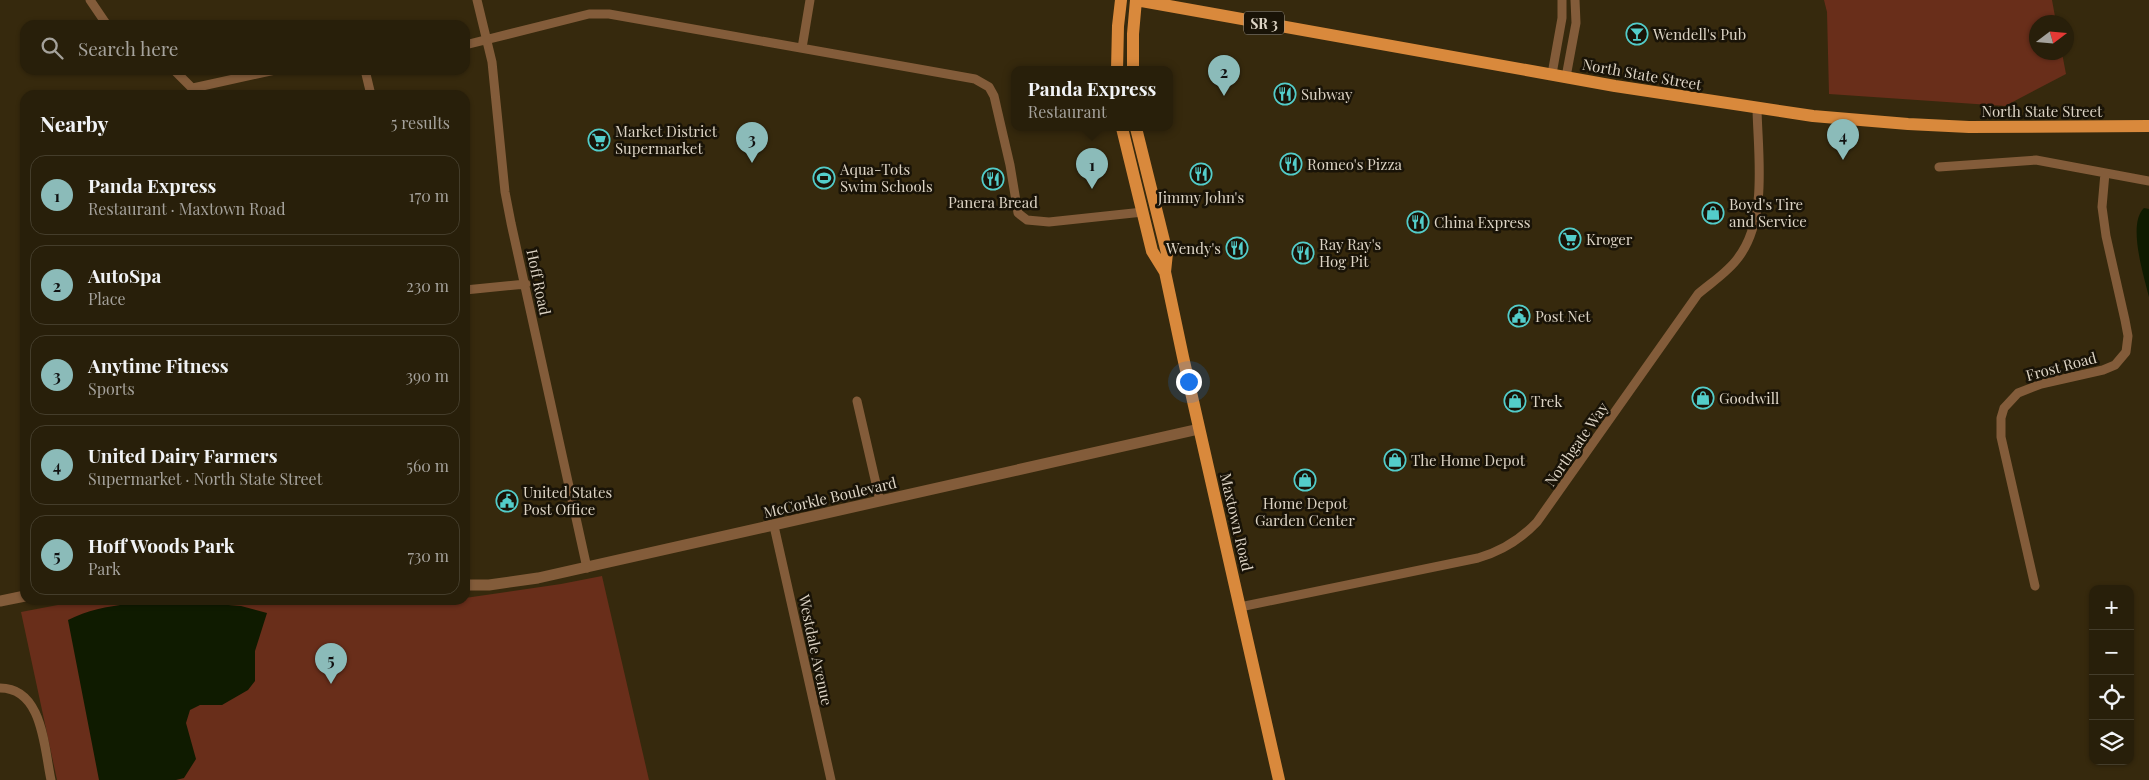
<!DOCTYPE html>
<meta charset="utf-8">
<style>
:root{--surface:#281f0a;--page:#342c18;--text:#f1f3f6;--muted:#a5a29c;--line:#443d2b;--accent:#8bbbb9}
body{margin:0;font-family:"Playfair Display",serif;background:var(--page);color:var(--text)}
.controls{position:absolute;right:15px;bottom:15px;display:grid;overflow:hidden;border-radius:10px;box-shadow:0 1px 4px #0004}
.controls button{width:45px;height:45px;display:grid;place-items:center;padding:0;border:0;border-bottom:1px solid var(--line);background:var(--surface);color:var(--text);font:25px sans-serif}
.compass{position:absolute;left:2029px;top:15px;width:45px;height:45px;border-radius:50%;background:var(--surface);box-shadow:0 1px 4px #0004;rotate:74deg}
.you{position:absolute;left:1188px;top:381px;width:18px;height:18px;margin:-12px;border:4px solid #fff;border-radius:50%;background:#1a73e8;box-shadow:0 0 0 8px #1a73e833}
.badge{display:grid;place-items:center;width:32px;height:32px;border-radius:50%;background:var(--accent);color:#111;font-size:16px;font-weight:700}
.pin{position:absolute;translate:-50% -41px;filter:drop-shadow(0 1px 2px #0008)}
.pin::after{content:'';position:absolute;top:26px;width:18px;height:15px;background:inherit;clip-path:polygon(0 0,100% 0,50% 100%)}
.popup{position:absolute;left:1011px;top:66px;width:162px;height:65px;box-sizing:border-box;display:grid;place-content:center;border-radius:10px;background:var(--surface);filter:drop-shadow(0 1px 4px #0005);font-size:16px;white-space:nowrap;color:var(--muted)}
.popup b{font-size:19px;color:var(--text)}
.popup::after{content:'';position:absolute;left:50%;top:100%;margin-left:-10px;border:10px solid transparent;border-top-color:var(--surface)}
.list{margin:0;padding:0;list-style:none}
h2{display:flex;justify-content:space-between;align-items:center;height:65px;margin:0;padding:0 20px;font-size:21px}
h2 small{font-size:16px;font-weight:400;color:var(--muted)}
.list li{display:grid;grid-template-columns:32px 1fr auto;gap:15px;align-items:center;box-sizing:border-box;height:80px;margin:0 10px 10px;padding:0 10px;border:1px solid var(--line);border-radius:15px}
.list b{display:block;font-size:19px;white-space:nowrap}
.list p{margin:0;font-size:16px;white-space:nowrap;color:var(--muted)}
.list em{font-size:16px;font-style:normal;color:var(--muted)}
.icon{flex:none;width:28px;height:28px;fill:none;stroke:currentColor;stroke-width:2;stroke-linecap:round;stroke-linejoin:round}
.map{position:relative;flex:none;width:2149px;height:780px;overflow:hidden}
.search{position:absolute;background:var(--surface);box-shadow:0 1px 4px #0004;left:20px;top:20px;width:450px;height:55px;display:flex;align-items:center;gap:12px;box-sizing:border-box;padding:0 18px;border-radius:15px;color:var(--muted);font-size:19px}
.panel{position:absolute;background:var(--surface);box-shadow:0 1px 4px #0004;left:20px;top:90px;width:450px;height:515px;border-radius:15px}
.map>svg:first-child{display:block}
</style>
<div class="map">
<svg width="2149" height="780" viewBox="0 0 2149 780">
<rect width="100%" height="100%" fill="#36290d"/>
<path fill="#692e1a" d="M1824 0H2052L2056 22H2036V52L2062 53 2066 74 2005 106 1829 94 1827 12Z
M602 576 649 780H57L21 612 84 600H465V598L561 584Z"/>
<path fill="#0f1b00" d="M2144 208 2149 209V297C2144 276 2127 224 2144 208Z
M190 602 241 606 267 613 255 651V681L248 690 222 705H200L190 710 186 723 196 759 184 778 176 780H99L68 620C106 601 149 603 190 602Z"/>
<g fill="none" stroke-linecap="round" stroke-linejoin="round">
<path stroke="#835c3a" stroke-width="9" d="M90 0 107 25
M477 0 492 62 505 192 511 223 587 568
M465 45 589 14H609L975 79 989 87 994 96 1010 165 1018 213 1027 220 1049 222 1143 212
M802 48 810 0
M174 70 199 95
M365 70 371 95
M1552 74 1562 18V0
M1566 77 1576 23 1575 0
M193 88 275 70
M1939 167 2036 160 2149 181
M465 290 526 284
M857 401 880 501
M774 526 831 780
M2035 586 2001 437V418L2004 408 2018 393 2041 384 2103 370 2115 365 2126 352 2128 336 2125 320 2106 236 2102 207 2105 173
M1240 607 1478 558C1502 551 1520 540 1537 522L1698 294C1712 282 1728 272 1738 258 1768 219 1758 155 1757 109
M0 688C43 688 44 748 51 780"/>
<path stroke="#835c3a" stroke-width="11" d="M465 585H489L538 578 1199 429
M0 601 25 596"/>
<path stroke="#d9893c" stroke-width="12" d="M1136 0 1615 86 1813 116 1908 124 1969 127 2149 126
M1117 70 1118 26 1121 0
M1133 70V34L1136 0
M1122 128 1152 251 1165 272
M1136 128 1167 253 1165 272 1183 357 1279 780"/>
</g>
<defs>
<g id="bar-ring" transform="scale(1.125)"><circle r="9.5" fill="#191307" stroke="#53cdca" stroke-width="1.5"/><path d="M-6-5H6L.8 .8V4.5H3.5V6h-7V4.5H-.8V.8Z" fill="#53cdca"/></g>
<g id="restaurant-ring" transform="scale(1.125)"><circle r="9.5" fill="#191307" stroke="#53cdca" stroke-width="1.5"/><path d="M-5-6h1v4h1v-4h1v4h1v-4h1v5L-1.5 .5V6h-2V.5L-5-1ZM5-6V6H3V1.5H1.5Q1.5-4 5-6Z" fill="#53cdca"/></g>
<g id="supermarket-ring" transform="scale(1.125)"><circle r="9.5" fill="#191307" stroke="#53cdca" stroke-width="1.5"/><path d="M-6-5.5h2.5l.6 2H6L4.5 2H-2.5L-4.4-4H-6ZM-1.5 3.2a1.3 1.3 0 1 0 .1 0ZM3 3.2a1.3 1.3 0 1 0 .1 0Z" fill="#53cdca"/></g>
<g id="stadium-ring" transform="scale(1.125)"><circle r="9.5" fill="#191307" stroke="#53cdca" stroke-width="1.5"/><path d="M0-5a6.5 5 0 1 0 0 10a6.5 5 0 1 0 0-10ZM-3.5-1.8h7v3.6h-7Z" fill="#53cdca"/></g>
<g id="shop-ring" transform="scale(1.125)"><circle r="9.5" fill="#191307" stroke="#53cdca" stroke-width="1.5"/><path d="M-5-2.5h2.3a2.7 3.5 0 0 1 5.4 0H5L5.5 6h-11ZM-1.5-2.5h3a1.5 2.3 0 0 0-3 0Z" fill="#53cdca"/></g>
<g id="civic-ring" transform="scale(1.125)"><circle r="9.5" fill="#191307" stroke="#53cdca" stroke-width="1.5"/><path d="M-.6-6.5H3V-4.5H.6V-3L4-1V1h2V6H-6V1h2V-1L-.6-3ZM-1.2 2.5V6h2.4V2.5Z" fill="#53cdca"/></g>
</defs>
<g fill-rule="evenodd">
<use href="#bar-ring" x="1637" y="34"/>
<use href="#restaurant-ring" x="1285" y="94"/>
<use href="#supermarket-ring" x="599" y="140"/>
<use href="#restaurant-ring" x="1291" y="164"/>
<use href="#restaurant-ring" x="1201" y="174"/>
<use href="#stadium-ring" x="824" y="178"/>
<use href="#restaurant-ring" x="993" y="179"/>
<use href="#shop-ring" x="1713" y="213"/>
<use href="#restaurant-ring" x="1418" y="222"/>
<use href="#supermarket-ring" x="1570" y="239"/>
<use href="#restaurant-ring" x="1237" y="248"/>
<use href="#restaurant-ring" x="1303" y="253"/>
<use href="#civic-ring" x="1519" y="316"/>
<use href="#shop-ring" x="1703" y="398"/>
<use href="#shop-ring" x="1515" y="401"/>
<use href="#shop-ring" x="1395" y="460"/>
<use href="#shop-ring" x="1305" y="480"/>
<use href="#civic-ring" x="507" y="501"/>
</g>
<g text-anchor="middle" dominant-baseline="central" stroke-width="5" stroke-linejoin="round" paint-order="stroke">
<rect fill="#191307" stroke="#a29a8c" stroke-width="1" x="1244" y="11.5" width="40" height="23" rx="4"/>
<g font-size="14" font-weight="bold" fill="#ddd4c5">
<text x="1264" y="23">SR 3</text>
</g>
<g font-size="15" fill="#ddd4c5" stroke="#191307" text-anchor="start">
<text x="1653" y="34">Wendell's Pub</text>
<text x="1301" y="94">Subway</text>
<text x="615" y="131">Market District<tspan x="615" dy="17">Supermarket</tspan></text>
<text x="1307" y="164">Romeo's Pizza</text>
<text x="840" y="169">Aqua-Tots<tspan x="840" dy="17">Swim Schools</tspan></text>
<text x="1201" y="197" text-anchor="middle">Jimmy John's</text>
<text x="993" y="202" text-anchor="middle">Panera Bread</text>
<text x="1729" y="204">Boyd's Tire<tspan x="1729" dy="17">and Service</tspan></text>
<text x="1434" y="222">China Express</text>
<text x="1586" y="239">Kroger</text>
<text x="1319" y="244">Ray Ray's<tspan x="1319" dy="17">Hog Pit</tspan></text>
<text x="1221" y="248" text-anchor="end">Wendy's</text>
<text x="1535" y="316">Post Net</text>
<text x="1719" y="398">Goodwill</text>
<text x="1531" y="401">Trek</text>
<text x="1411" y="460">The Home Depot</text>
<text x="523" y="492">United States<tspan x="523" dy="17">Post Office</tspan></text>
<text x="1305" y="503" text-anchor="middle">Home Depot<tspan x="1305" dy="17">Garden Center</tspan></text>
</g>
<g font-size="15" fill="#ddd4c5" stroke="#191307">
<text transform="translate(1642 74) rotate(10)">North State Street</text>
<text x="2042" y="111">North State Street</text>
<text transform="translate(539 282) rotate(78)">Hoff Road</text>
<text transform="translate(2061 366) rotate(-15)">Frost Road</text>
<text transform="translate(1576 444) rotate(-55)">Northgate Way</text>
<text transform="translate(830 497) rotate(-13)">McCorkle Boulevard</text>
<text transform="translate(1237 522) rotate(77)">Maxtown Road</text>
<text transform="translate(816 650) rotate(78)">Westdale Avenue</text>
</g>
</g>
</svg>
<div class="controls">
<button>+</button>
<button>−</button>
<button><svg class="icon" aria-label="locate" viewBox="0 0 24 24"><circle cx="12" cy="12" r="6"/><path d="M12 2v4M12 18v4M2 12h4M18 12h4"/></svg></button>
<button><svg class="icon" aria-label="layers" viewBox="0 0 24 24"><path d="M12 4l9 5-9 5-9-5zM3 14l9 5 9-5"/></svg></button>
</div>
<svg class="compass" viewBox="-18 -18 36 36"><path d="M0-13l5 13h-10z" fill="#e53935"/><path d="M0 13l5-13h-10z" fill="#a5a29c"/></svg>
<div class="you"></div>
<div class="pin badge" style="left:1092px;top:189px">1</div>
<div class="popup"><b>Panda Express</b>Restaurant</div>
<div class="pin badge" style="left:1224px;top:96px">2</div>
<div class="pin badge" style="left:752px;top:163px">3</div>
<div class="pin badge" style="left:1843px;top:160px">4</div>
<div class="pin badge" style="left:331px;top:684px">5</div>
<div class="search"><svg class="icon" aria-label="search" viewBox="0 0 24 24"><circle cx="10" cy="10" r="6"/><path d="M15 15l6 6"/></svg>Search here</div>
<section class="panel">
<h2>Nearby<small>5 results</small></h2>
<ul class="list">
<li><span class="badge">1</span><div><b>Panda Express</b><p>Restaurant · Maxtown Road</p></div><em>170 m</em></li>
<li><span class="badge">2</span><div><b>AutoSpa</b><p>Place</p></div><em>230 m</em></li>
<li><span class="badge">3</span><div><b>Anytime Fitness</b><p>Sports</p></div><em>390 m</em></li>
<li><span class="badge">4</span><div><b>United Dairy Farmers</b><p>Supermarket · North State Street</p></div><em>560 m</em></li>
<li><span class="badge">5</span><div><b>Hoff Woods Park</b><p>Park</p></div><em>730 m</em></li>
</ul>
</section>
</div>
